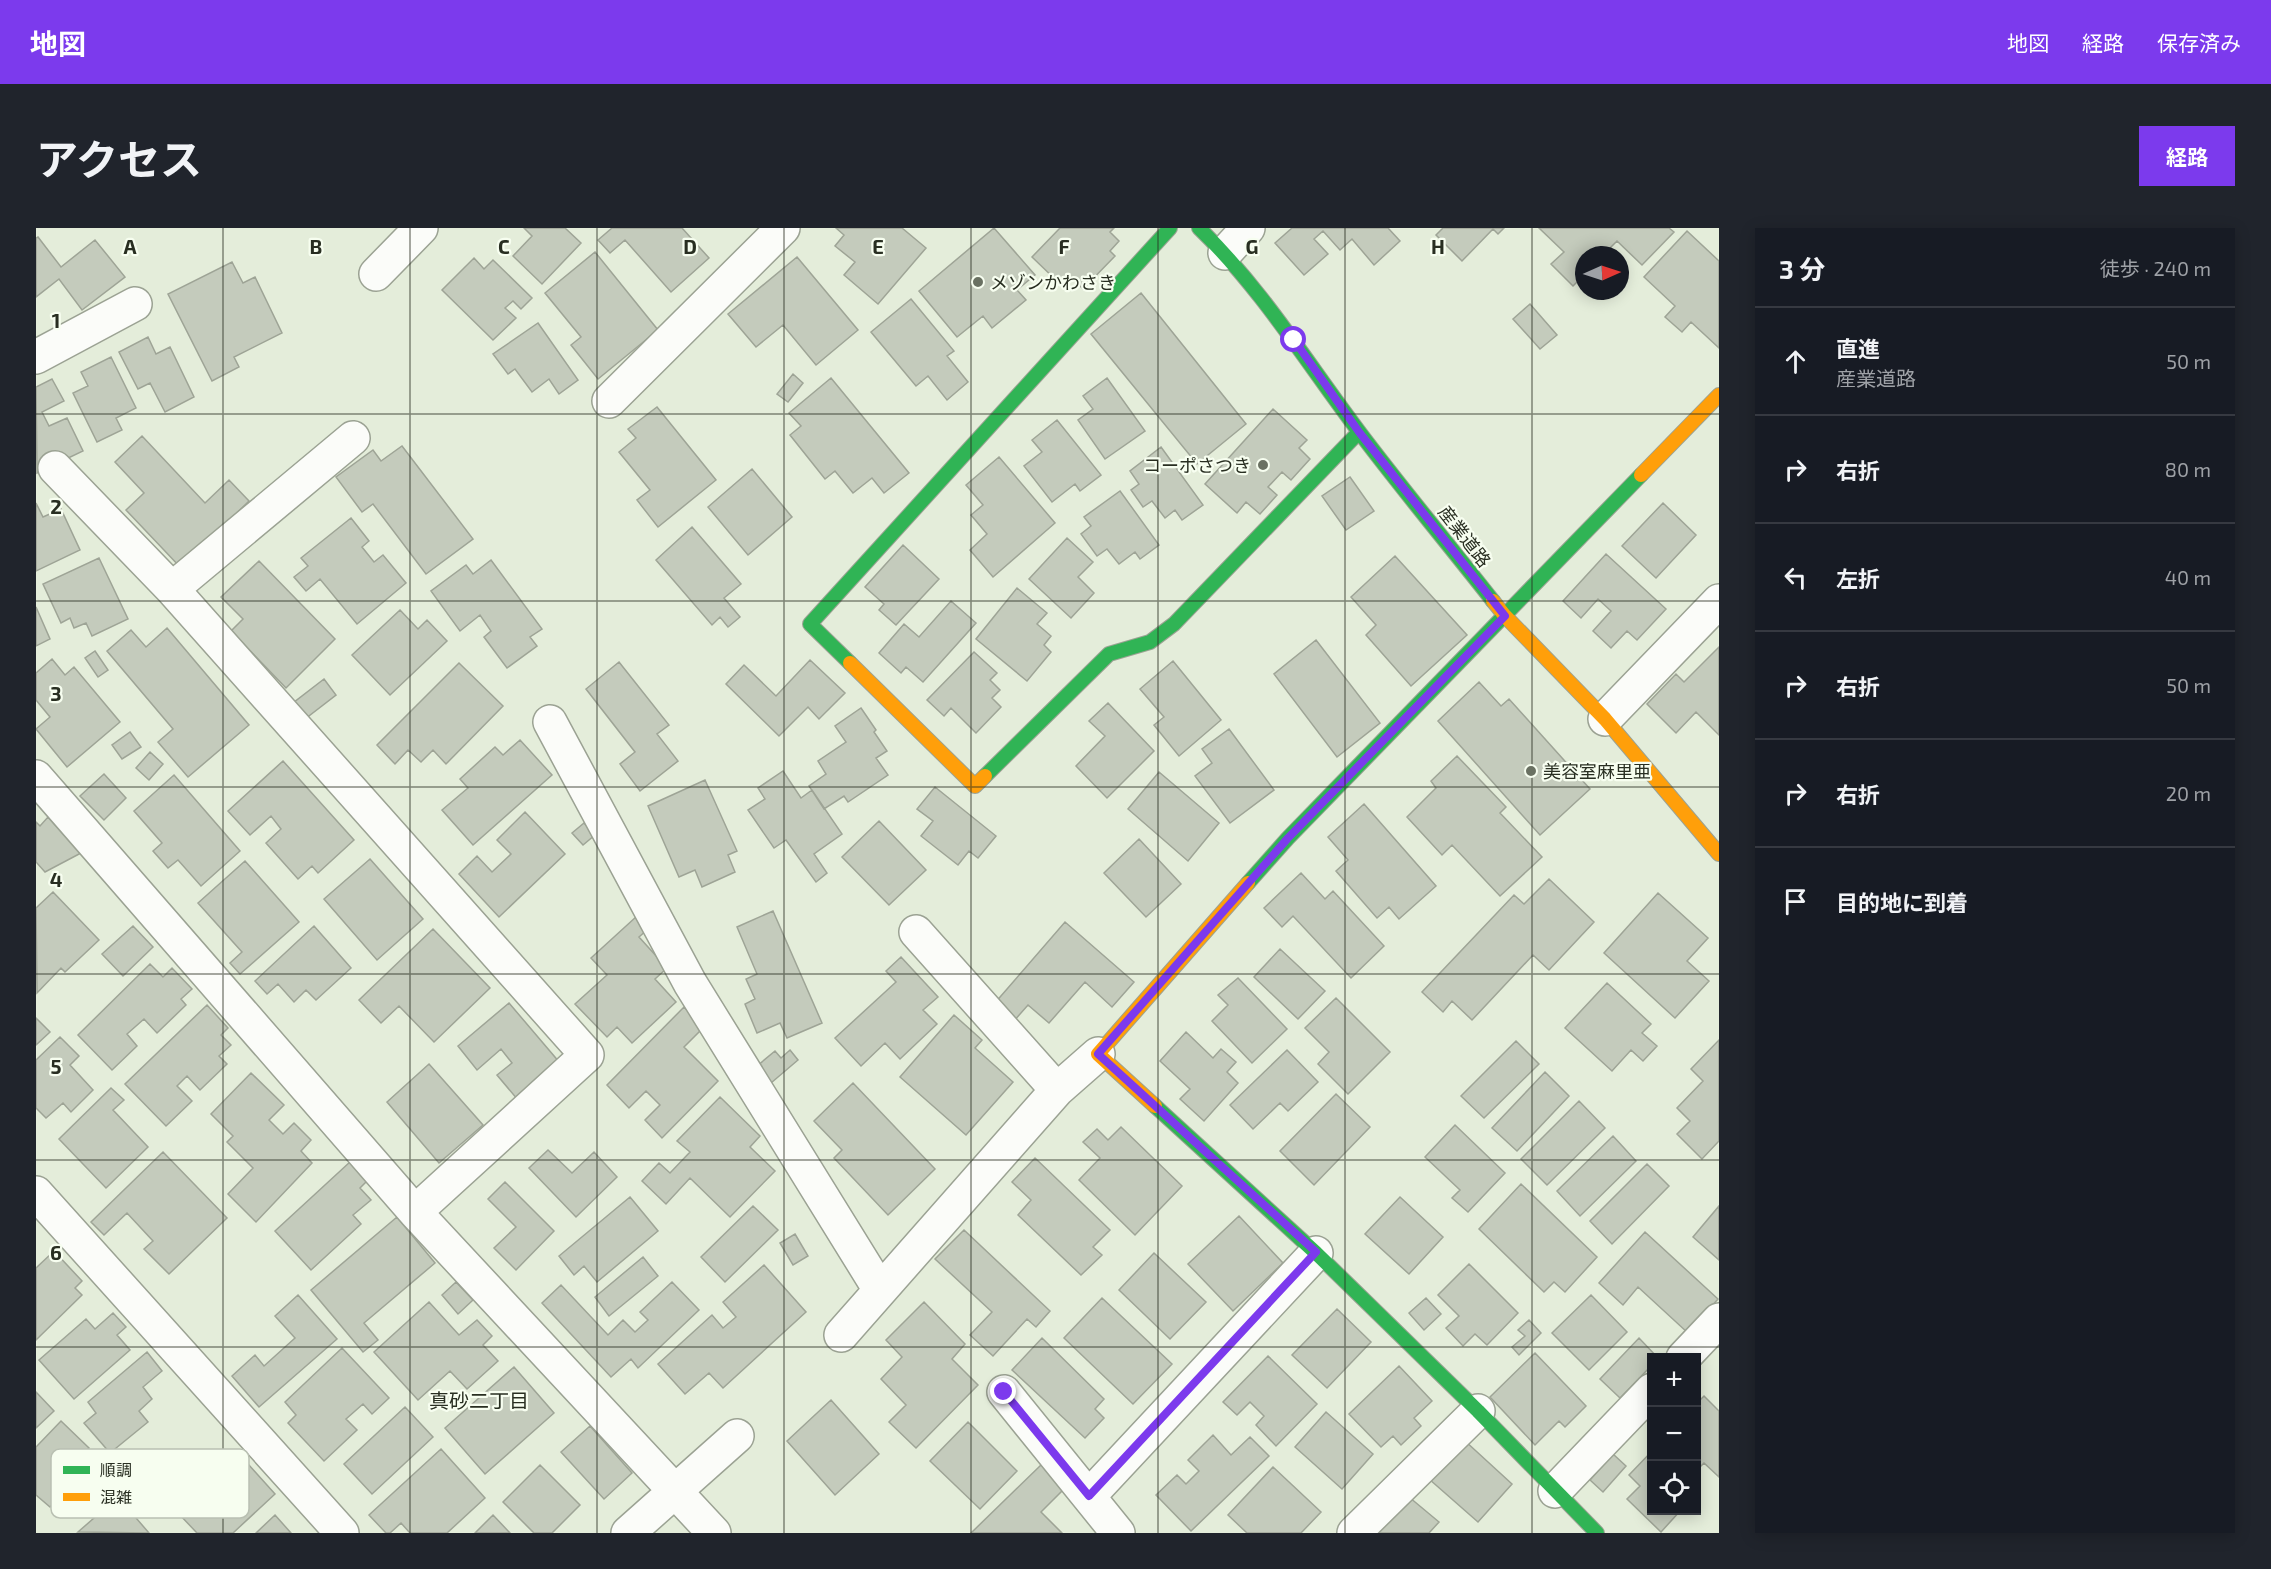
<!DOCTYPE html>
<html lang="ja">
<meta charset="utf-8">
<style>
:root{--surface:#171b24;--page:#20242c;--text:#f1f3f6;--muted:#9ea1a6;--line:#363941;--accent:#7c3aed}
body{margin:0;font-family:"Exo 2","Noto Sans JP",sans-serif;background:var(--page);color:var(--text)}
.controls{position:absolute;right:18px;bottom:18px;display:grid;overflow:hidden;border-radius:0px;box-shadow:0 3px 15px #0003}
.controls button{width:54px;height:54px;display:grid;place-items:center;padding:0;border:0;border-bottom:2px solid var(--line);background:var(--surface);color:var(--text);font:30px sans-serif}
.compass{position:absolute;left:1539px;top:18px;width:54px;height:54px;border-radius:50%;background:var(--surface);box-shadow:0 3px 15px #0003;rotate:87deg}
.stop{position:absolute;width:18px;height:18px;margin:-14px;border:4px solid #7c3aed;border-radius:50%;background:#fff}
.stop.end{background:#7c3aed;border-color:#fff;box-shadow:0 2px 6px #0008}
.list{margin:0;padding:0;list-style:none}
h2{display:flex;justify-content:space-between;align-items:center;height:78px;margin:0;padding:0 24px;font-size:26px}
h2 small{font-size:20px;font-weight:400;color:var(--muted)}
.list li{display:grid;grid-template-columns:39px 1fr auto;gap:18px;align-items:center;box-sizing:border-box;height:108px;padding:0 24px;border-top:2px solid var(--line)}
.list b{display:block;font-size:22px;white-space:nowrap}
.list p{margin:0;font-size:20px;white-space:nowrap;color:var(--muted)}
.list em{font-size:20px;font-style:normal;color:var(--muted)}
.icon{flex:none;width:33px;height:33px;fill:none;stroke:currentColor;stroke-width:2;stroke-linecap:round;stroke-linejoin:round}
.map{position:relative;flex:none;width:1683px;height:1305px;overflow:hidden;border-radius:0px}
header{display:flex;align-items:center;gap:36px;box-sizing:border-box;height:84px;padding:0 30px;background:var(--accent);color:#fff}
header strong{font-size:28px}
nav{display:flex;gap:33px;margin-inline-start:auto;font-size:21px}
.intro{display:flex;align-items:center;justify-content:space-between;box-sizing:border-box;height:144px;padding:0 36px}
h1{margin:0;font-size:42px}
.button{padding:15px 27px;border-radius:0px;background:var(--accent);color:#fff;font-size:21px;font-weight:700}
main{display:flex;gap:36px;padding:0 36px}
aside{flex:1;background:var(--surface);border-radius:0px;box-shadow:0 3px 15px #0003}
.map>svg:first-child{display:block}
</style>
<header>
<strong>地図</strong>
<nav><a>地図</a><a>経路</a><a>保存済み</a></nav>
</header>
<div class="intro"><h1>アクセス</h1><a class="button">経路</a></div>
<main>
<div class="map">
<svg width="1683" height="1305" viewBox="0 0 1683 1305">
<rect width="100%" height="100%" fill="#e4edda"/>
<path fill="#c4cbbc" stroke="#9ea496" stroke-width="1.5" d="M488 0H529L545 15 506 56 477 28 496 8Z
M576 0H646L673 30 635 64 589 12 574 25 562 12Z
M800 0H866L890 20 842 76 808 47 819 34 799 18 808 7Z
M958 0 999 47 981 62 990 72 956 100 947 88 921 109 883 63Z
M1024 0H1078L1074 4 1083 13 1074 23 1079 28 1047 61 1032 46 1023 55 996 29Z
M1256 0H1352L1364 13 1338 37 1316 11 1304 22 1287 3 1278 11 1292 26 1268 47 1239 15Z
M1407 0H1468L1462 6 1457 1 1426 33 1400 7Z
M1503 0H1633L1638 4 1606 37 1581 13 1567 27H1548V47L1537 58 1515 36 1528 24Z
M1651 3 1683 33V120L1655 94 1646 104 1629 89 1639 78 1608 49Z
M2 9 25 39 59 12 89 49 46 82 23 51 0 69V10Z
M559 24 622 102 562 151 535 117 545 109 509 65Z
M761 29 822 102 780 137 747 97 720 119 692 86Z
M438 30 448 41 457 32 496 70 485 81 477 73 469 80 480 90 457 112 406 62Z
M196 34 207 55 219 49 246 105 198 129 203 139 176 153 132 66Z
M1105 65 1210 196 1161 236 1055 106Z
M875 71 918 123 911 128 932 154 911 172 892 148 880 158 835 104Z
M1494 76 1521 107 1504 121 1477 91Z
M502 95 542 152 523 166 513 151 496 164 479 141 472 146 457 126Z
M112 109 120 126 134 119 158 169 129 184 114 155 102 161 83 124Z
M75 129 100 180 80 190 86 202 61 214 37 165 52 158 45 144Z
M757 146 767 155 752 174 741 166Z
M795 150 873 245 848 265 836 250 817 265 799 243 789 251 754 207 765 198 753 185Z
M1071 150 1109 203 1069 231 1042 192 1057 181 1047 168Z
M16 151 28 173 6 184 13 198 31 190 47 223 1 245 0 159Z
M621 179 680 252 622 299 601 272 614 262 583 224 600 210 592 201Z
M1237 181 1271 212 1263 220 1274 231 1255 252 1246 244 1232 259 1241 267 1224 286 1210 274 1201 285 1169 256Z
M1021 192 1065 247 1044 263 1039 256 1016 274 988 238 1006 224 996 212Z
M106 208 169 275 193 252 213 273 145 340 90 282 108 265 79 234Z
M366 218 437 311 390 346 337 276 326 284 300 249 337 222 345 233Z
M1125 219 1167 277 1146 292 1139 282 1129 290 1116 273 1107 279 1095 262 1103 256 1094 243Z
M963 229 1019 295 957 349 934 322 951 306 935 287 947 277 930 257Z
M716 241 756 289 712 327 672 279Z
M1314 249 1338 283 1310 302 1286 268Z
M1084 263 1123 317 1104 331 1099 324 1083 336 1071 321 1061 328 1045 306 1055 298 1048 289Z
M0 275 7 289 25 281 44 322 0 343Z
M1627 275 1660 307 1620 350 1586 318Z
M315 290 333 313 326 319 338 334 347 327 370 355 321 396 284 351 270 363 258 349 272 338 265 330Z
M656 299 705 356 688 370 704 389 692 399 684 389 676 397 620 332Z
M1031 310 1057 334 1042 349 1058 365 1035 390 993 351Z
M867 317 903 351 860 397 843 382 848 376 829 359Z
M1570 326 1630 381 1601 412 1591 403 1575 420 1557 403 1575 383 1562 371 1545 390 1527 373Z
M1359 328 1431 407 1375 458 1330 407 1340 397 1315 369Z
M63 330 92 391 56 408 50 395 38 400 34 390 25 395 7 356Z
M455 332 506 401 494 409 501 418 471 440 448 409 455 403 444 387 424 403 395 363 430 337 437 346Z
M223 333 299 411 250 460 195 403 207 391 185 369Z
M981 360 1011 385 1001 396 1015 408 1008 417 1015 424 991 453 940 411Z
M915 373 940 395 887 454 870 439 865 445 843 425 868 396 883 409Z
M0 379 14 411 0 418Z
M364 382 382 401 391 392 411 413 354 467 316 427Z
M131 400 213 497 152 549 122 514 137 501 71 423 95 402 110 419Z
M1280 412 1344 495 1301 529 1238 446Z
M1683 419V507L1660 484 1640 505 1611 476 1640 446 1648 454Z
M59 423 72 442 62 449 49 430Z
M938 424 961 445 954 452 964 462 956 470 965 479 940 505 915 480 908 488 891 472Z
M16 431 29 447 38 439 84 494 31 539 0 501 14 489 0 472V445Z
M774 432 809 465 783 491 772 479 743 508 690 456 708 437 740 468Z
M1137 433 1185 492 1143 528 1118 497 1128 489 1104 461Z
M583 434 633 497 621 506 642 533 604 563 584 536 599 524 550 461Z
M423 435 467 478 410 536 397 522 385 534 372 522 359 536 341 517Z
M288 451 300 467 269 491 257 475Z
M1443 454 1465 478 1473 471 1554 561 1504 607 1402 493Z
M1072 475 1118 523 1071 570 1040 538 1069 508 1053 493Z
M825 480 840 502 838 504 851 523 840 530 852 547 812 574 808 568 788 581 773 558 790 546 782 533 810 514 799 498Z
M1193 501 1238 562 1194 595 1159 548 1176 535 1166 521Z
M94 504 105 519 86 531 76 517Z
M484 512 516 547 437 617 406 582 432 560 424 551 459 519 467 527Z
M114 524 127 536 113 552 100 540Z
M1421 528 1470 579 1464 585 1506 629 1464 668 1416 617 1406 627 1371 589 1400 560 1395 553Z
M247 533 318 612 282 645 276 638 262 651 230 615 245 601 235 588 214 607 192 583Z
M747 543 765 570 776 562 806 606 778 626 791 645 780 654 750 612 738 620 712 582 729 571 722 560Z
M1123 544 1183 595 1152 633 1092 581Z
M68 546 90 570 68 592 44 568Z
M138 547 204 623 165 658 142 632 132 640 117 623 126 615 98 583Z
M669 552 701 623 692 627 699 644 666 659 659 642 643 649 612 578Z
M899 559 960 608 942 630 933 623 922 637 885 608 897 593 881 581Z
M1328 576 1400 658 1363 691 1353 679 1341 690 1300 643 1312 632 1292 609Z
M489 584 529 626 463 689 423 646 441 628 456 644 475 626 461 612Z
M12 589 45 625 9 644 0 634V594L4 598Z
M843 593 890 642 853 677 806 629Z
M548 595 559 607 547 617 536 605Z
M1103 611 1145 656 1110 689 1068 645Z
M334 631 387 691 341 732 288 671Z
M209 633 263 694 204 746 194 735 206 724 162 675Z
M1265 645 1289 671 1297 663 1348 718 1315 750 1257 688 1246 699 1228 680Z
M1513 651 1558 694 1513 742 1497 727 1436 792 1416 773 1407 784 1386 764 1478 667 1488 676Z
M17 664 63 712 29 744 25 740 1 765 0 680Z
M1622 665 1672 710 1651 733 1673 753 1639 790 1568 725Z
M737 683 786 795 751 810 744 795 721 805 709 776 719 771 710 751 721 746 701 699Z
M601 688 612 701 603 709 631 740 619 751 640 774 596 815 581 799 571 809 539 776 571 747 555 730Z
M1029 694 1098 754 1076 779 1049 754 1013 795 992 777 977 794 958 776Z
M97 698 117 719 87 748 66 726Z
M278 698 315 740 280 772 270 762 258 774 242 756 231 766 219 753Z
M397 701 454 760 398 814 363 778 345 795 323 772Z
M1244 721 1289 763 1262 791 1218 749Z
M865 729 902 769 887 782 901 796 864 831 849 815 825 838 799 810 860 754 850 743Z
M114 736 127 749 136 740 156 761 145 771 150 777 121 805 108 791 91 806 101 818 76 842 42 807Z
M1202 750 1251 801 1216 835 1176 793 1192 777 1182 767Z
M1571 755 1615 796 1606 805 1621 818 1607 833 1595 822 1576 843 1529 800Z
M1300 770 1354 824 1312 866 1282 836 1293 824 1269 800Z
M473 775 524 835 482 872 461 847 476 835 465 821 441 842 422 818Z
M171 777 192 800 185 807 195 817 183 828 191 836 164 862 151 848 141 858 156 873 130 898 89 856Z
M648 779 668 799 648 819 682 853 626 910 609 892 624 877 610 863 593 880 571 857Z
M918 787 946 812 939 820 977 854 930 907 864 849Z
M0 790 14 804 0 817Z
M1150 804 1177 830 1185 821 1200 834 1191 844 1202 855 1168 893 1144 871 1154 861 1124 833Z
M24 809 43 828 34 837 57 862 35 884 27 875 10 890 0 880V832Z
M1683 812V913L1666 931 1641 906 1654 893 1641 880 1667 853 1655 841Z
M1480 813 1503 836 1448 890 1425 868Z
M754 822 762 832 735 855 721 838 739 823 745 830Z
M1251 822 1282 854 1252 883 1244 875 1217 901 1194 877Z
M393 836 447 897 403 935 351 874Z
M1509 844 1533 868 1481 923 1456 900Z
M215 845 248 877 233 892 247 906 258 895 275 912 265 923 276 935 220 994 192 966 217 940 191 914 197 908 175 886Z
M817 855 899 941 852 987 798 930 806 922 778 893Z
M75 860 88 872 77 882 112 919 70 960 23 911Z
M1300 866 1334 899 1278 957 1244 923Z
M684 869 724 908 714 919 739 943 694 989 654 950 630 976 606 953 623 935 634 945 654 924 641 913Z
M1543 873 1569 900 1511 957 1485 931Z
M1419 897 1469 945 1432 984 1416 970 1424 962 1389 929Z
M1085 899 1146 958 1099 1007 1043 952 1064 930 1047 914 1061 901 1072 912Z
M1577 908 1600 933 1544 988 1521 963Z
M512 922 536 945 558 924 581 949 540 989 493 940Z
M127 924 191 990 133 1046 108 1021 117 1013 91 985 68 1007 55 994Z
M999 930 1074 1002 1057 1019 1066 1027 1045 1047 982 987 995 972 976 954Z
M315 933 332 952 324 960 335 972 317 987 325 996 275 1042 239 1003Z
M1611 936 1633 958 1576 1016 1554 993Z
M469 954 518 1003 480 1042 458 1020 480 999 452 971Z
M1485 956 1561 1029 1529 1064 1518 1054 1508 1064 1443 1001Z
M594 969 622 1003 561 1054 548 1038 538 1047 523 1028Z
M1364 969 1407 1009 1373 1046 1329 1006Z
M717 978 742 1002 689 1054 665 1029Z
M1683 978V1032L1657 1009Z
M1203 988 1247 1035 1197 1083 1152 1036Z
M361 989 399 1035 328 1095 342 1112 327 1124 275 1062Z
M928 1002 1014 1083 1000 1099 991 1091 957 1128 934 1107 956 1084 899 1031Z
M1609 1004 1682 1071 1652 1105 1602 1059 1587 1077 1563 1055Z
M759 1006 772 1028 757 1037 744 1015Z
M18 1023 46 1053 39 1060 46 1067 0 1112V1040Z
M1118 1025 1170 1074 1134 1111 1083 1062Z
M607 1029 622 1048 573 1088 559 1069Z
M1433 1036 1482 1085 1451 1117 1439 1106 1427 1118 1410 1100 1423 1088 1402 1067Z
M728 1037 770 1084 687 1160 673 1145 649 1166 622 1136 676 1087 687 1100 700 1089 687 1074Z
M420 1054 437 1072 422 1086 406 1067Z
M636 1054 663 1082 602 1140 595 1131 575 1149 506 1075 525 1057 572 1107 587 1092 599 1104 612 1092 604 1084Z
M262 1067 301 1111 223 1179 196 1148 219 1127 228 1138 259 1110 239 1088Z
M1555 1067 1591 1104 1553 1142 1516 1105Z
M1066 1070 1136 1136 1097 1176 1028 1110Z
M1390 1070 1405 1086 1388 1102 1373 1085Z
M393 1074 423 1107 441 1092 456 1108 447 1117 462 1133 431 1161 414 1143 382 1172 338 1124Z
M888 1074 929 1116 916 1131 942 1157 880 1220 853 1194 870 1177 845 1151 866 1129 850 1112Z
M1301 1081 1335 1114 1291 1160 1256 1127Z
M77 1085 90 1099 81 1107 94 1122 38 1171 3 1132 50 1091 59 1101Z
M1493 1092 1505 1105 1483 1127 1476 1119 1489 1108 1482 1102Z
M1006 1110 1068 1171 1059 1181 1068 1190 1049 1210 976 1142Z
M1603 1110 1622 1130H1616V1137L1584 1170 1564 1151Z
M306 1120 353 1170 336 1186 327 1176 310 1191 321 1202 288 1233 252 1195 260 1187 249 1174Z
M111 1124 126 1143 107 1159 116 1171 103 1183 112 1194 74 1225 48 1195 60 1185 52 1174Z
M1499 1125 1550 1178 1529 1199 1523 1193 1499 1217 1454 1169Z
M1232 1128 1281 1176 1240 1218 1220 1197 1228 1188 1214 1174 1201 1187 1187 1174Z
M1363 1138 1396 1173 1378 1190 1385 1198 1365 1217 1357 1208 1345 1219 1313 1186Z
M478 1139 518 1185 449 1246 409 1200Z
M0 1164 18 1183 0 1200Z
M1668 1168 1683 1183V1249L1668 1235 1660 1243V1176Z
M795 1172 843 1226 799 1267 751 1213Z
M369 1179 397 1209 336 1266 308 1236Z
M1290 1184 1337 1226 1306 1261 1259 1219Z
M25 1193 53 1220 42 1231 52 1241 14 1279 0 1267V1219Z
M932 1194 981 1243 944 1281 894 1233Z
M554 1198 596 1245 568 1271 525 1224Z
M1177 1207 1195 1227 1214 1209 1233 1228 1155 1303 1120 1267 1141 1247 1150 1256 1163 1243 1152 1232Z
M1428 1212 1476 1256 1442 1294 1393 1251Z
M405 1221 449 1270 411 1305H374L365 1295 354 1305H350L333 1287Z
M1616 1223V1282H1645L1625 1304 1591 1271 1604 1258 1593 1247Z
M1577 1226 1590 1238 1567 1264 1554 1252Z
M204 1227 239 1266 197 1305H161L143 1286 163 1268 152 1257 179 1232 188 1242Z
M1006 1236 1029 1260 1005 1284 1026 1305H935Z
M504 1237 544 1277 516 1305H498L467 1274Z
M1237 1239 1285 1284 1265 1305H1211L1192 1287Z
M82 1269 113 1305 42 1304Z
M1373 1269 1403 1294 1393 1305H1342Z
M239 1287 255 1305H220Z
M457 1287 474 1305H439Z"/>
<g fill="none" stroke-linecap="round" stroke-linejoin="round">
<g stroke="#9ba293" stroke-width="36">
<path id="street" d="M1189 25 1212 0
M340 46 385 0
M0 129 99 76
M573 173 747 0
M19 240 136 361 551 827 379 984
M136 361 317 210
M1569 491 1683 373
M514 494 654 755 844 1062
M0 549 379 984 678 1305
M880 704 1021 862
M0 965 306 1305
M805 1107 1021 862 1062 826
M1647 1130 1683 1092
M968 1164 1082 1305
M1519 1263 1616 1162
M1053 1268 1280 1025
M592 1305 701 1208
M1318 1305 1442 1183"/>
</g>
<g stroke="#9ba293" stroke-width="16">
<path id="fast" d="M1163 0C1226 61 1271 135 1324 205 1367 262 1413 317 1457 373
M814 435 774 396 1134 0
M949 548 1073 426 1114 414 1138 396 1323 204
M1212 655 1252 610 1605 247
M1119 878 1280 1025 1442 1183 1561 1305"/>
</g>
<g stroke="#9ba293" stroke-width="16">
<path id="slow" d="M1605 247 1683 167
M1457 373 1469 388 1569 491 1683 626
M814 435 939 558 949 548
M1119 878 1062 826 1212 655"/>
</g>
<use href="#street" stroke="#fbfcf9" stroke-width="33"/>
<use href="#fast" stroke="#30b455" stroke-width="14"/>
<use href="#slow" stroke="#ff9f0a" stroke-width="14"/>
</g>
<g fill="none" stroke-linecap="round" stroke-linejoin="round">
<path stroke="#7c3aed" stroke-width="8" d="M968 1164 1053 1268 1280 1024 1062 826 1252 610 1469 388 1323 204 1258 112"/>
</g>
<path fill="none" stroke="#282e21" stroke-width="1.5" stroke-opacity="0.55" d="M187 0V1305M374 0V1305M561 0V1305M748 0V1305M935 0V1305M1122 0V1305M1309 0V1305M1496 0V1305M0 186H1683M0 373H1683M0 559H1683M0 746H1683M0 932H1683M0 1119H1683"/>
<g fill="#6a7162" stroke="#f7fef0" stroke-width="2">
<circle cx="942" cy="54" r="6"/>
<circle cx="1227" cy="237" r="6"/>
<circle cx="1495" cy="543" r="6"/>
</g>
<g text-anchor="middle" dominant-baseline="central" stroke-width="4.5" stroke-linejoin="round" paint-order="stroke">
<g font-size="18" fill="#282e21" stroke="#f7fef0" text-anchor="start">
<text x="954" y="54">メゾンかわさき</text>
<text x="1215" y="237" text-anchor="end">コーポさつき</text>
<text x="1507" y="543">美容室麻里亜</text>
</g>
<g font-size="18" fill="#282e21" stroke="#f7fef0">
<text transform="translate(1429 308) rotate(52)">産業道路</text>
</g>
<g font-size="20" fill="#282e21" stroke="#f7fef0">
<text x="443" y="1172">真砂二丁目</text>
</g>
</g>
<rect x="15" y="1221" width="198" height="69" rx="9" fill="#f7fef0" stroke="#b9c0b2" stroke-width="1.5"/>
<rect x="27" y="1238" width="27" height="8" fill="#30b455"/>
<rect x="27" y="1265" width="27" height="8" fill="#ff9f0a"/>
<g font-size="16" fill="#282e21">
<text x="64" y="1248">順調</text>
<text x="64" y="1275">混雑</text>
</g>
<g font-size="20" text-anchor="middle" font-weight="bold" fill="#282e21" stroke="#f7fef0" stroke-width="4.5" stroke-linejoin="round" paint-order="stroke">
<text x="94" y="26">A</text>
<text x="280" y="26">B</text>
<text x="468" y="26">C</text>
<text x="654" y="26">D</text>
<text x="842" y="26">E</text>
<text x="1028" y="26">F</text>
<text x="1216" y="26">G</text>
<text x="1402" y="26">H</text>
<text x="20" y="100">1</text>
<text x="20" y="286">2</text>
<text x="20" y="473">3</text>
<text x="20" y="659">4</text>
<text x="20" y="846">5</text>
<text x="20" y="1032">6</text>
</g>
</svg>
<div class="controls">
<button>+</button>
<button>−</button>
<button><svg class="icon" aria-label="locate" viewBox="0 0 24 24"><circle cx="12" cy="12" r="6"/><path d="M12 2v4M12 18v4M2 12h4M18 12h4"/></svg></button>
</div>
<svg class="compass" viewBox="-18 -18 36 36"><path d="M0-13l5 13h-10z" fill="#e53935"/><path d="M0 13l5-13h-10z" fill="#9ea1a6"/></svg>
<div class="stop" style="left:1258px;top:112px"></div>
<div class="stop end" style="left:968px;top:1164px"></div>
</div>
<aside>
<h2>3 分<small>徒歩 · 240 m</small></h2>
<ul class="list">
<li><svg class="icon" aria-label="ahead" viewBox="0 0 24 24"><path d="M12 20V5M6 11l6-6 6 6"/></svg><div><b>直進</b><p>産業道路</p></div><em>50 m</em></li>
<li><svg class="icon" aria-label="right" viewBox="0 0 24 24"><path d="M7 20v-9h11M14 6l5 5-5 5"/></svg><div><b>右折</b></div><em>80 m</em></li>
<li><svg class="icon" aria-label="left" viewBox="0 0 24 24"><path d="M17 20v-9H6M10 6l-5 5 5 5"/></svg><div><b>左折</b></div><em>40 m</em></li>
<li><svg class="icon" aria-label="right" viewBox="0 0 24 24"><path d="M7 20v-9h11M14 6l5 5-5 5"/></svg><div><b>右折</b></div><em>50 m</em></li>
<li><svg class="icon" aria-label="right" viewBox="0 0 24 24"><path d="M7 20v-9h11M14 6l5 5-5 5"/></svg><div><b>右折</b></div><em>20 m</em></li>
<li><svg class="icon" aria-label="arrive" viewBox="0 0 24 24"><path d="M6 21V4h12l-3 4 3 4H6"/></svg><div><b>目的地に到着</b></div></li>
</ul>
</aside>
</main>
